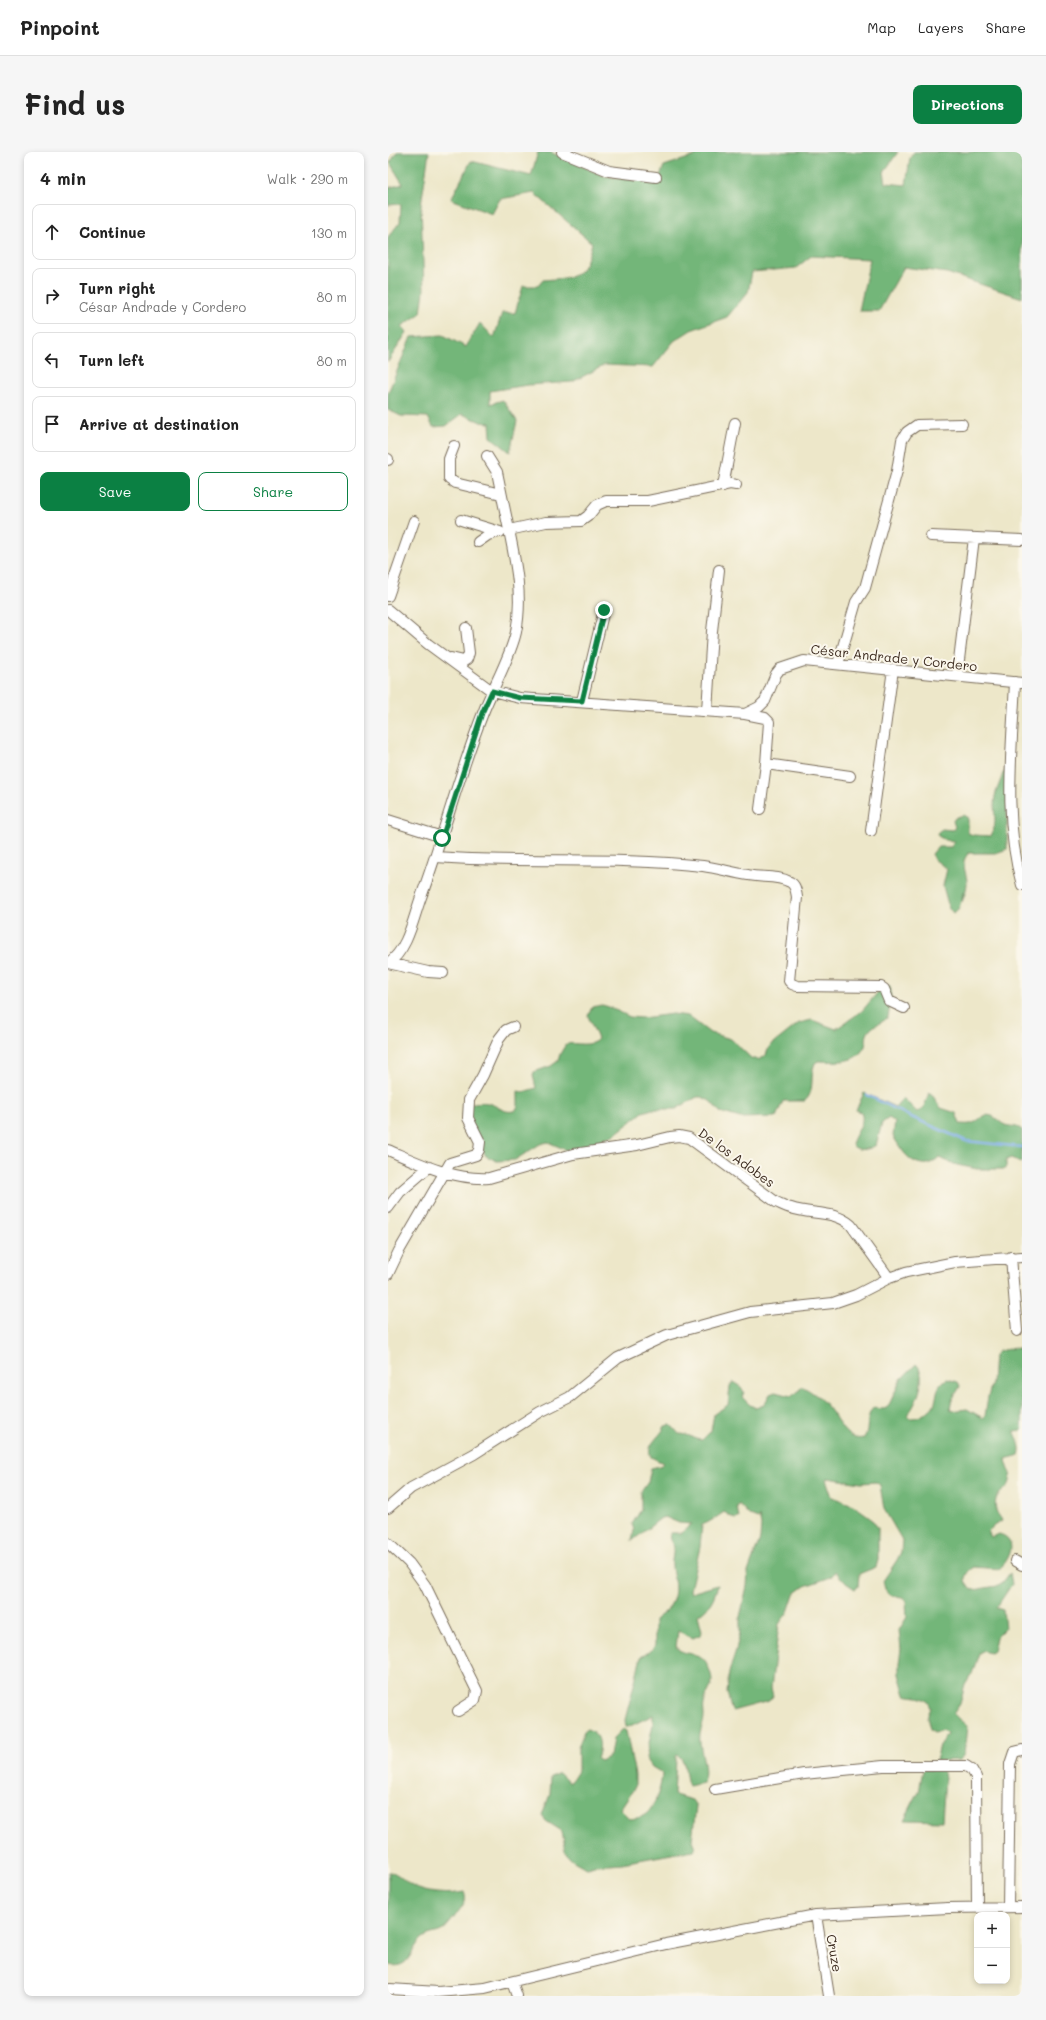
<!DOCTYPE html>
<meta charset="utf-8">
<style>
:root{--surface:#fff;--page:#f6f6f6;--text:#222;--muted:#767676;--line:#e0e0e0;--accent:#0b8043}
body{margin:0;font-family:Mali,sans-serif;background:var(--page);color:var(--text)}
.controls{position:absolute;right:12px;bottom:12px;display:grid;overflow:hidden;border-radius:8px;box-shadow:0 2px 6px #0003}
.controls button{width:36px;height:36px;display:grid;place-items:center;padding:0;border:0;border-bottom:1px solid var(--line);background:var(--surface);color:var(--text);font:20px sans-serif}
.stop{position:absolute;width:12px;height:12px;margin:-9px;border:3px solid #0b8043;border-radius:50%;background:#fff}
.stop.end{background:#0b8043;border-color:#fff;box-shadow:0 1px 4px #0008}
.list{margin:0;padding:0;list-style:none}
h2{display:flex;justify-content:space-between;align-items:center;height:52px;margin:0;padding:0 16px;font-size:17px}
h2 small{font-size:13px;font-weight:400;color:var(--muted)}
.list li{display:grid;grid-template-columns:26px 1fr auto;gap:12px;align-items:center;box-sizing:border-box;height:56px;margin:0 8px 8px;padding:0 8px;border:1px solid var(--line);border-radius:8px}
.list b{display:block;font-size:15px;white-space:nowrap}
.list p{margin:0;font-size:13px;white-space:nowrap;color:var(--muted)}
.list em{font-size:13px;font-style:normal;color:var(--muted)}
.actions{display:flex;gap:8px;padding:12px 16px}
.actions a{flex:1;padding:9px 0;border:1px solid var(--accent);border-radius:8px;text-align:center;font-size:14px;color:var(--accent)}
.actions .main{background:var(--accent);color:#fff}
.icon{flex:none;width:22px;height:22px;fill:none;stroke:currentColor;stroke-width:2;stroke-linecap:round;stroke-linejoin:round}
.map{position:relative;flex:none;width:634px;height:1844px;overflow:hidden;border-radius:8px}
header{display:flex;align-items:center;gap:24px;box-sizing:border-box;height:56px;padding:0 20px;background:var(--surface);border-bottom:1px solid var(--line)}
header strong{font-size:19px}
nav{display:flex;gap:22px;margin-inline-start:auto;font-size:14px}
.intro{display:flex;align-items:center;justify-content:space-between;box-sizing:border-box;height:96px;padding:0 24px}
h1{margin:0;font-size:28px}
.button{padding:10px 18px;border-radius:8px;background:var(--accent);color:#fff;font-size:14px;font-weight:700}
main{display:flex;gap:24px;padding:0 24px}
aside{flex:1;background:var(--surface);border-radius:8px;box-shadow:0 2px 6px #0003}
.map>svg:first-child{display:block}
</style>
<header>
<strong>Pinpoint</strong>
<nav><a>Map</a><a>Layers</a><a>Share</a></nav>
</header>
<div class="intro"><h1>Find us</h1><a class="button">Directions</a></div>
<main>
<aside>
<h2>4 min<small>Walk · 290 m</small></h2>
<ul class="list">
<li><svg class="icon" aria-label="ahead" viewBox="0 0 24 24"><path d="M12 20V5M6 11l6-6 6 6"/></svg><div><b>Continue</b></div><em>130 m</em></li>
<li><svg class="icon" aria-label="right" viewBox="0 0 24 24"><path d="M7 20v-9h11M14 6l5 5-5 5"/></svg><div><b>Turn right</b><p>César Andrade y Cordero</p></div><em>80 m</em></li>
<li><svg class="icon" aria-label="left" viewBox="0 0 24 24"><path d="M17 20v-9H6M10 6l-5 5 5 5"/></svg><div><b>Turn left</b></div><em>80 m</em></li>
<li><svg class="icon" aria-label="arrive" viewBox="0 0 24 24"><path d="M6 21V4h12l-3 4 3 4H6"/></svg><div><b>Arrive at destination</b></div></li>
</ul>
<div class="actions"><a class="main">Save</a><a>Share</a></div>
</aside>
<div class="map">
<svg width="634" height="1844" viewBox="0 0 634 1844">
<rect width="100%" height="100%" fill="#fbf7ec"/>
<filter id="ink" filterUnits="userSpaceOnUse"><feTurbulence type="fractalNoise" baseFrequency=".025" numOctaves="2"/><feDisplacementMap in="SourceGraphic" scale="8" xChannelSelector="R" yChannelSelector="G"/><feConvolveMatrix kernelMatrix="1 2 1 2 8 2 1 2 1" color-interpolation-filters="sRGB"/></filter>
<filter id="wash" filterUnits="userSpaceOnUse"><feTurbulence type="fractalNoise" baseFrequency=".012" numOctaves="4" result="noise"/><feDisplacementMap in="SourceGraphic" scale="16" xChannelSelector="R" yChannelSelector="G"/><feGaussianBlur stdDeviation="0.9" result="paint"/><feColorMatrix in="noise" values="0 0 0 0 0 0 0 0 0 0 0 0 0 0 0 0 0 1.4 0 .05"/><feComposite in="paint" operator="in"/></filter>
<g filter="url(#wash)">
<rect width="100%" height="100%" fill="#ede7c9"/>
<path fill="#73b679" stroke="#57704c" d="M9 0H41L33 53 36 139 33 161 14 174 19 180 0 210V85L12 70 13 52 0 53V36L15 32 2 11Z
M150 0H162L216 24 269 31 276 14 307 4 308 0H510L496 20 498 31 518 33 522 6 526 0H634V146L559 121 516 115 491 159H471L482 107 423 104 408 116 364 120 360 140 339 165 303 178 286 189 265 215 217 213 184 230 140 233 102 239V252L115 248 129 269 122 300 103 285 102 271 93 270 74 262 58 274 45 275 40 265 13 264 0 258V241L23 185 55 183 78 195 92 171 106 186 114 161H127L135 134H150L155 128C189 125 195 127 204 91L146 41 112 47 104 62 63 47 83 9 143 24Z
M618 619 619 622V697L608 701H581C571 710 579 720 579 731 579 736 576 745 574 750L575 740C572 748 574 757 565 761L561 756 555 734 559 717 546 707 544 702 550 695H563L567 689 557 688 550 684 549 681 554 677 565 678 567 675 565 669 567 666 575 663 580 666V681L585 683 603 684C611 669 604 659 607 644 609 636 613 629 615 621Z
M496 833 502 834 504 844 500 865C495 871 486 872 481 879 477 884 479 889 477 894 468 913 447 909 430 909L427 911C421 924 428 939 417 949H395L388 965 352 966 332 960 322 949 314 945H309L288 957H264L255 960 226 983 193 997 178 998 160 990 152 992 127 1008 109 1009 98 1004 78 972 75 963V956L78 952C86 951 96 949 103 952 113 956 116 961 127 959L130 954V939L135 940 148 936 145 923 146 920 163 914 170 909 172 902 178 892C187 890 203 896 210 887L200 864 204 855 214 853 221 855 242 865 254 866 285 862 300 864 322 881 343 887 363 906 370 908 378 903 381 895 411 871 424 868 448 877 474 859Z
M542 940 553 956 568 961 572 972C576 972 581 973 585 971 592 968 595 961 604 964 609 966 612 971 617 973 623 975 628 973 634 978V1011L623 1006 618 1008V1017H589L569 1013 551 1006C548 1007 544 1011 540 1012 522 1014 513 997 505 984L507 970 501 966 494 971 488 993C480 998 471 1000 464 993 466 981 478 973 473 960L468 958 476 941 507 955 515 946 529 960C538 958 537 947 542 940Z
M626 1196 634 1197V1278L626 1279C629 1284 634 1297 631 1303 627 1305 622 1305 618 1307 619 1315 624 1321 622 1329 620 1341 604 1338 608 1358 609 1363 613 1365 614 1369L607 1373 600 1379 603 1385 611 1382C631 1387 622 1408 611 1417L586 1415C576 1421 573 1431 585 1438L609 1434 615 1430 622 1421 624 1432 608 1456 615 1458 617 1476 608 1485 605 1499 602 1501 594 1499 591 1501 584 1522 577 1533 572 1552 565 1562 579 1574 576 1602 572 1608 548 1609 552 1593 559 1581 555 1578 546 1580 542 1577 539 1565 543 1556C539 1543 529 1546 517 1543L511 1522V1511L513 1497 511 1478 519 1465 518 1450 514 1445 502 1443 497 1437 495 1429 509 1408 513 1400 514 1388 496 1357 492 1333 488 1330 473 1331 440 1326 438 1327 444 1345 465 1353 482 1365 490 1376V1408L488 1415 471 1422 470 1435 467 1437 458 1431 447 1419 443 1425 417 1434 406 1442 400 1460 391 1472 383 1536 385 1544 381 1549 344 1559 339 1541 341 1520 348 1498 352 1480V1465L359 1434 360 1420 372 1387 373 1373 371 1364 370 1367 362 1364 351 1352 349 1355 351 1366 347 1367 336 1360C329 1365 322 1370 314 1373L312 1395 302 1438 303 1441 330 1433C326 1447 322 1455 310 1463L314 1479 312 1483 305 1486 290 1479 288 1495C296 1505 313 1498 319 1512 330 1536 320 1533 316 1552 315 1556 316 1560 316 1564 316 1571 313 1576 312 1582 310 1598 322 1617 314 1631L301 1634C296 1625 300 1611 290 1603L288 1604V1607L286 1643 304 1648 308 1654 304 1688 307 1696 306 1698 234 1711 206 1713 202 1714 201 1715 205 1714C198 1718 197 1715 191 1712 172 1702 178 1696 174 1679L158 1669 154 1664 162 1642 163 1625 171 1621 180 1630H183L190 1619V1596L196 1579 199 1577C214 1582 213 1595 209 1607L212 1609 222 1604 225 1587 235 1577 238 1579 247 1623V1635L232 1657 242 1667C248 1666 253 1666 258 1662 267 1655 274 1633 274 1621L264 1615 258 1606 265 1572V1563L240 1575H238L237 1568 253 1505 264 1498 267 1493V1468C272 1463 279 1460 282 1454 291 1438 285 1429 284 1414 283 1408 286 1402 285 1396 284 1390 282 1387 282 1381H293L304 1372 291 1371 277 1365 273 1366 244 1389 246 1378 244 1372 253 1358V1340L260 1330 263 1316 272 1314 275 1311 263 1305C257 1292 273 1285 277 1274L283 1273 291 1282C302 1282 307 1288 314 1288L323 1279 326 1262 340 1253 342 1234 345 1230 353 1235 356 1240 354 1245 362 1253 368 1256 376 1253 382 1242 387 1240 404 1244 411 1239 413 1235H415C425 1240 436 1249 443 1259 452 1271 458 1290 476 1286 482 1277 477 1265 485 1256L496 1257 500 1255 513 1227 528 1212C540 1223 529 1253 519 1263L521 1266C528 1266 531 1265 536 1262 556 1251 541 1238 559 1227L570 1230 572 1234C569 1242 560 1249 563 1259L579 1257 595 1266 597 1264 600 1245 604 1231 606 1203 611 1199Z
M555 1617 557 1626 554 1669 516 1668 531 1639 535 1618Z
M0 1720C11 1720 15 1729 24 1734 38 1742 61 1743 76 1740 77 1743 78 1746 77 1749 76 1753 58 1777 55 1778 49 1782 41 1781 35 1786 21 1797 24 1818 0 1813Z"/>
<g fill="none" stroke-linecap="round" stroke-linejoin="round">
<path stroke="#7faee9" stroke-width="2.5" d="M479 943 521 964 578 989 634 995"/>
</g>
</g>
<g filter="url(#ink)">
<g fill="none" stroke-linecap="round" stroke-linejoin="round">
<g stroke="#796c5a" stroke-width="12">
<path id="minor" d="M174 0 221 19 268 25
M66 294 61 307V327L67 331 113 342
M99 304 109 320 121 378
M0 308V307
M335 334 347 271
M73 368 112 380
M543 384 634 388
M90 390 100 383 111 380
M0 444 26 369
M0 458 40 492 104 539 132 546 357 562 371 555 377 549 388 522 392 517 416 509 634 531
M63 506 76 509 79 507 81 501 78 476
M450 512 468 450 477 436 509 319 514 288 519 280 529 273 574 272
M569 524 586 386
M627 530C624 598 615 667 634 733
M194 549 216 458
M319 559 324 479 331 418
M357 562 377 566 381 570 378 612 372 657
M378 612 462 624
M0 668 54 685
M483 679 505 517
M48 705C136 712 226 704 315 714 330 716 345 721 360 723 373 726 390 723 402 730 408 733 408 740 409 745L401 829 404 832 409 834 493 835 496 837 501 849 516 856
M0 811C19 799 25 768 32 748 55 686 71 622 95 561 104 537 123 504 128 480 135 445 128 412 121 378L158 370 193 369 200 364 209 353 218 349H260L342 332 348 333
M0 811 40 820 55 821
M0 998C33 1012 65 1028 101 1026L185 1002 249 993 282 985 291 984 301 986 388 1050C393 1052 398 1055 403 1056 423 1063 446 1058 463 1073L501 1126
M0 1056 12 1040 41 1015
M623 1105 629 1179
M0 1122 11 1099 62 1011 88 1003 91 998 92 990 80 966 81 948 95 923 111 887 118 878 125 875
M0 1356 23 1336 86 1302 152 1260 182 1245 230 1206 279 1183 362 1160 445 1151 468 1143 501 1126 518 1120 567 1110 634 1105
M0 1391 21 1411 37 1433 89 1539 87 1548 70 1559
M627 1409 634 1413
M327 1637 416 1622 495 1614H578L584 1618 588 1625 589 1755
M620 1755 622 1612 626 1600 634 1598
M428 1763 441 1844
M124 1830 129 1844
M2 1837 50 1840 97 1836 278 1792 428 1763 560 1756 634 1755"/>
</g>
<use href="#minor" stroke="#fff" stroke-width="10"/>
</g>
</g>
<g fill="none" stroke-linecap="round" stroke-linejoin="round" filter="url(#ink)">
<path stroke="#0b8043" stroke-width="5" d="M54 686 94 561 104 539 132 546 194 549 216 458"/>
</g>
<g text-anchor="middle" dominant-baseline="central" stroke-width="4" stroke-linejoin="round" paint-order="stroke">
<g font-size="13" fill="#3b2a1e" stroke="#fbf7ec">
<text transform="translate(506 505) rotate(6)">César Andrade y Cordero</text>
<text transform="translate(349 1005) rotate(36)">De los Adobes</text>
<text transform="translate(447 1801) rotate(80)">Cruze</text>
</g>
</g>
</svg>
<div class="controls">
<button>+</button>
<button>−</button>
</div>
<div class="stop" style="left:54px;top:686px"></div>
<div class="stop end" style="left:216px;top:458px"></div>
</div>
</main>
